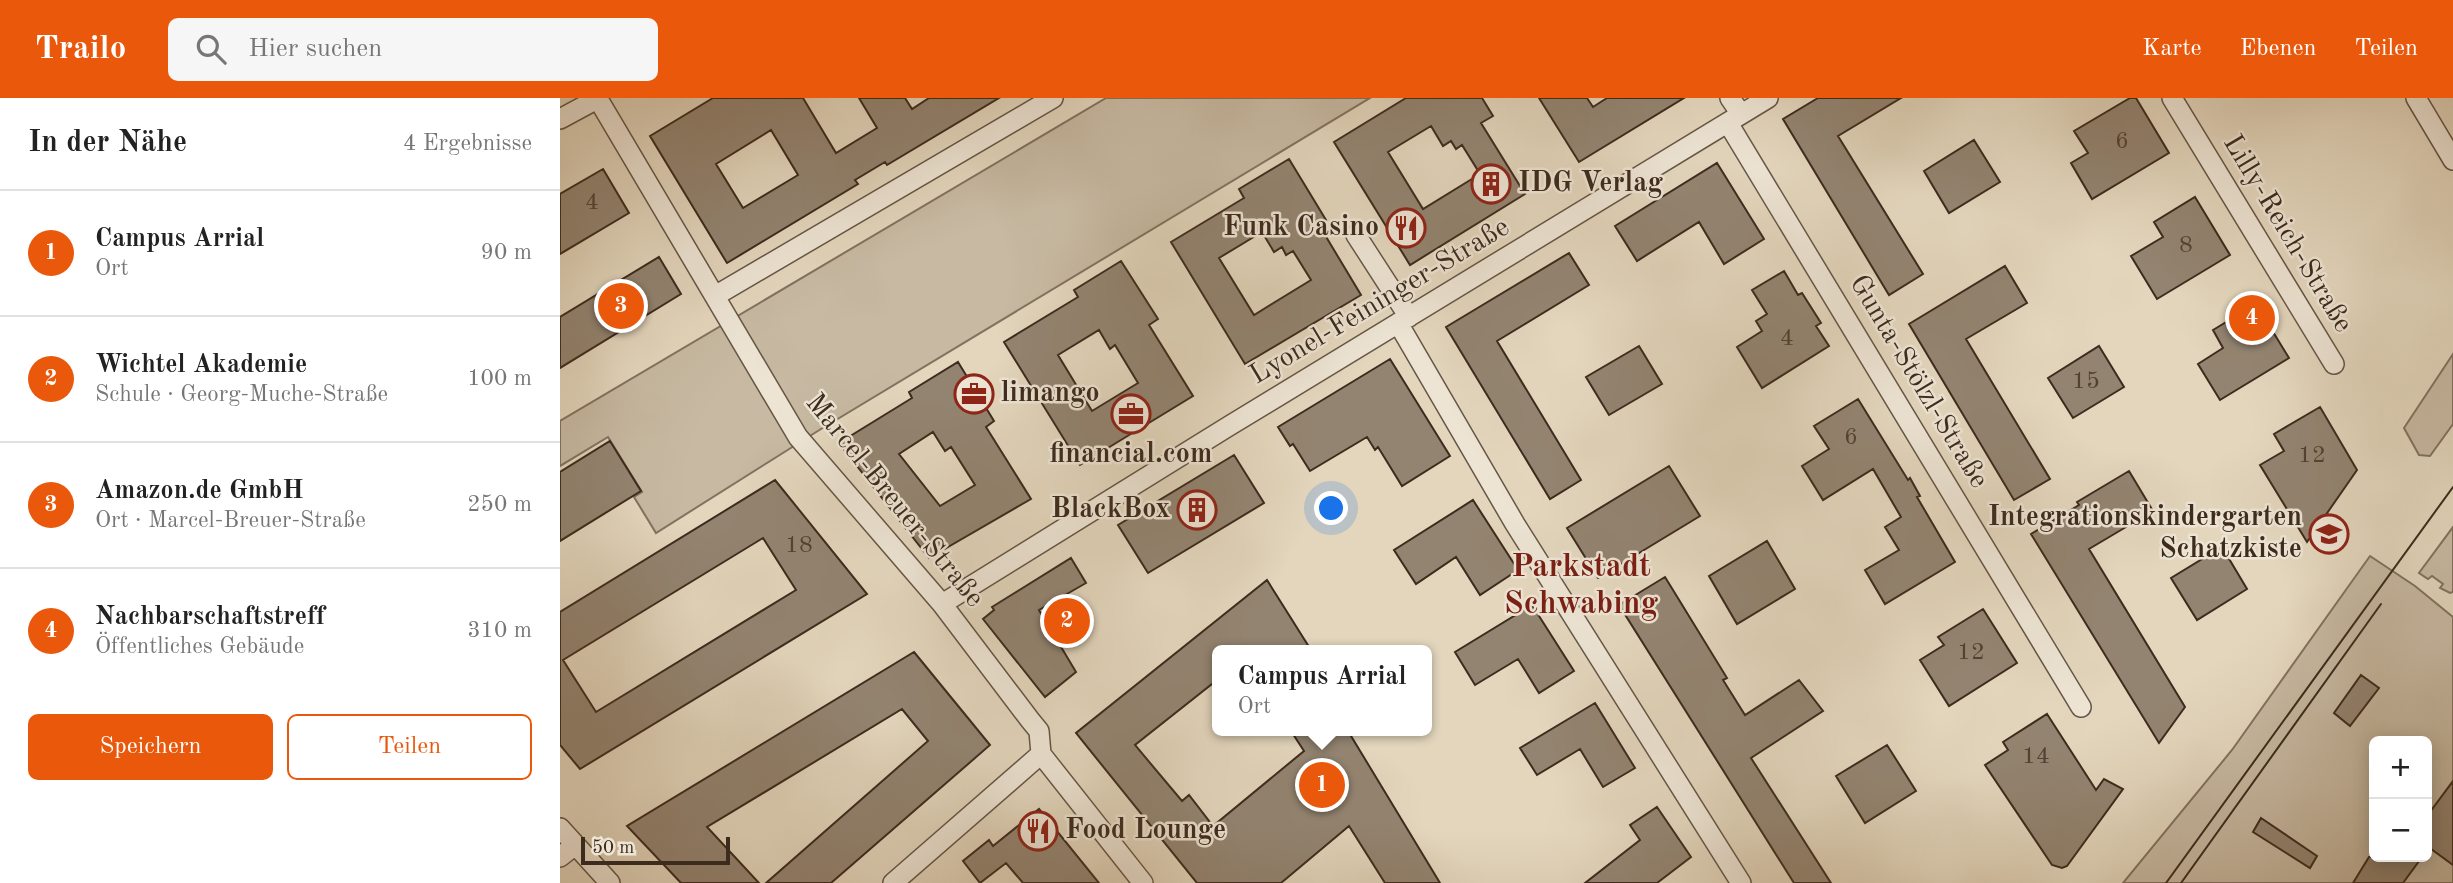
<!DOCTYPE html>
<html lang="de">
<meta charset="utf-8">
<style>
:root{--surface:#fff;--page:#f6f6f6;--text:#222;--muted:#767676;--line:#e0e0e0;--accent:#ea580c}
body{margin:0;font-family:"Old Standard TT",serif;background:var(--page);color:var(--text)}
.controls{position:absolute;right:21px;bottom:21px;display:grid;overflow:hidden;border-radius:10px;box-shadow:0 4px 18px #0003}
.controls button{width:63px;height:63px;display:grid;place-items:center;padding:0;border:0;border-bottom:2px solid var(--line);background:var(--surface);color:var(--text);font:35px sans-serif}
.scale{position:absolute;left:21px;bottom:18px;width:149px;box-sizing:border-box;padding-left:7px;border:4px solid #3d2b1e;border-top:0;font-size:19px;line-height:24px;white-space:nowrap;color:#3d2b1e;-webkit-text-stroke:5px #ede4d4;paint-order:stroke}
.you{position:absolute;left:772px;top:411px;width:24px;height:24px;margin:-18px;border:5px solid #fff;border-radius:50%;background:#1a73e8;box-shadow:0 0 0 10px #1a73e833}
.badge{display:grid;place-items:center;width:46px;height:46px;border-radius:50%;background:var(--accent);color:#fff;font-size:23px;font-weight:700}
.pin{position:absolute;translate:-50% -50%;border:4px solid #fff;box-shadow:0 2px 7px #0006}
.popup{position:absolute;left:652px;top:547px;width:220px;height:91px;box-sizing:border-box;display:grid;place-content:center;border-radius:10px;background:var(--surface);filter:drop-shadow(0 2px 5px #0005);font-size:23px;white-space:nowrap;color:var(--muted)}
.popup b{font-size:26px;color:var(--text)}
.popup::after{content:'';position:absolute;left:50%;top:100%;margin-left:-14px;border:14px solid transparent;border-top-color:var(--surface)}
.list{margin:0;padding:0;list-style:none}
h2{display:flex;justify-content:space-between;align-items:center;height:91px;margin:0;padding:0 28px;font-size:30px}
h2 small{font-size:23px;font-weight:400;color:var(--muted)}
.list li{display:grid;grid-template-columns:46px 1fr auto;gap:21px;align-items:center;box-sizing:border-box;height:126px;padding:0 28px;border-top:2px solid var(--line)}
.list b{display:block;font-size:26px;white-space:nowrap}
.list p{margin:0;font-size:23px;white-space:nowrap;color:var(--muted)}
.list em{font-size:23px;font-style:normal;color:var(--muted)}
.actions{display:flex;gap:14px;padding:21px 28px}
.actions a{flex:1;padding:16px 0;border:2px solid var(--accent);border-radius:10px;text-align:center;font-size:24px;color:var(--accent)}
.actions .main{background:var(--accent);color:#fff}
.icon{flex:none;width:38px;height:38px;fill:none;stroke:currentColor;stroke-width:2;stroke-linecap:round;stroke-linejoin:round}
.map{position:relative;flex:none;width:1893px;height:785px;overflow:hidden}
header{display:flex;align-items:center;gap:42px;box-sizing:border-box;height:98px;padding:0 35px;background:var(--accent);color:#fff}
header strong{font-size:33px}
nav{display:flex;gap:38px;margin-inline-start:auto;font-size:24px}
.search{width:490px;height:63px;background:var(--page);display:flex;align-items:center;gap:18px;box-sizing:border-box;padding:0 24px;border-radius:10px;color:var(--muted);font-size:26px}
main{display:flex}
aside{flex:1;background:var(--surface)}
.map>svg:first-child{display:block}
</style>
<header>
<strong>Trailo</strong>
<div class="search"><svg class="icon" aria-label="search" viewBox="0 0 24 24"><circle cx="10" cy="10" r="6"/><path d="M15 15l6 6"/></svg>Hier suchen</div>
<nav><a>Karte</a><a>Ebenen</a><a>Teilen</a></nav>
</header>
<main>
<aside>
<h2>In der Nähe<small>4 Ergebnisse</small></h2>
<ul class="list">
<li><span class="badge">1</span><div><b>Campus Arrial</b><p>Ort</p></div><em>90 m</em></li>
<li><span class="badge">2</span><div><b>Wichtel Akademie</b><p>Schule · Georg-Muche-Straße</p></div><em>100 m</em></li>
<li><span class="badge">3</span><div><b>Amazon.de GmbH</b><p>Ort · Marcel-Breuer-Straße</p></div><em>250 m</em></li>
<li><span class="badge">4</span><div><b>Nachbarschaftstreff</b><p>Öffentliches Gebäude</p></div><em>310 m</em></li>
</ul>
<div class="actions"><a class="main">Speichern</a><a>Teilen</a></div>
</aside>
<div class="map">
<svg width="1893" height="785" viewBox="0 0 1893 785">
<rect width="100%" height="100%" fill="#e3d6bd"/>
<filter id="stains"><feTurbulence type="fractalNoise" baseFrequency=".00286" numOctaves="4"/><feColorMatrix values="0 0 0 0 .2 0 0 0 0 .09 0 0 0 0 .02 0 0 0 .5 -.17"/></filter>
<radialGradient id="worn" r=".72"><stop offset=".6" stop-color="#630" stop-opacity="0"/><stop offset="1" stop-color="#630" stop-opacity=".3"/></radialGradient>
<path fill="#c7b9a2" stroke="#827260" stroke-width="2" fill-rule="evenodd" d="M546 0H810L261 331 96 435 74 399 82 394 48 339 0 368V323Z
M1893 256V326L1870 358 1859 357 1844 330Z
M1893 429V494L1890 495 1880 490 1883 486 1872 478 1868 481 1859 475Z
M1810 458 1855 488 1893 519V785H1563L1672 652ZM1814 643H1867V759H1814Z"/>
<path fill="#938471" stroke="#3d2b1e" stroke-width="2" fill-rule="evenodd" d="M153 0H243L276 55 317 30 299 0H345L352 11 369 0H439L327 67 325 64 295 82 298 86 167 165 90 38ZM211 32 238 77 183 110 156 66Z
M846 0H922L933 18 921 25 965 96 850 167 774 44ZM871 28 883 48 891 43 896 51 902 47 920 76 863 111 828 54Z
M979 0H1027L1033 9 1047 0H1124L1019 64Z
M1258 0H1341L1278 38 1363 176 1329 197 1223 21Z
M1570 0H1576L1609 55 1532 101 1511 65 1528 55 1514 33Z
M1414 42 1440 84 1389 115 1364 73Z
M729 61 766 122 759 127 801 197 685 266 611 144 684 100 679 91ZM702 134 714 154 722 149 726 157 733 153 751 182 694 217 659 160Z
M1157 65 1204 141 1164 166 1139 124 1077 163 1055 128Z
M43 71 69 115 0 156V96Z
M1635 99 1670 157 1597 201 1571 158 1603 139 1594 124Z
M1009 155 1029 187 937 243 1021 382 990 401 886 229Z
M99 159 121 196 0 270V219Z
M561 163 598 221 589 227 633 298 520 367 444 244 518 199 514 192ZM539 232 550 251 555 247 578 285 532 313 498 257Z
M1445 168 1467 205 1406 241 1490 381 1454 402 1349 226Z
M1224 173 1238 197 1242 195 1261 225 1256 228 1269 248 1202 290 1177 249 1202 233 1196 223 1207 216 1192 192Z
M1696 206 1729 260 1660 302 1638 266 1663 250 1653 232Z
M1079 248 1102 286 1049 317 1026 279Z
M1539 248 1564 289 1513 320 1488 280Z
M830 261 890 358 842 388 818 349 815 352 807 339 750 373 733 346 730 348 718 329Z
M398 264 434 323 426 329 471 401 369 460 279 345 352 300 349 294ZM373 334 385 353 391 349 415 387 380 408 339 356Z
M1298 301 1348 382 1350 380 1360 398 1357 399 1395 464 1325 506 1305 472 1339 452 1325 429 1341 419 1313 371 1263 402 1242 368 1269 351 1254 328Z
M1760 309 1797 372 1747 444 1700 367 1724 353 1714 336Z
M50 343 81 393 0 443V374Z
M674 357 704 405 588 475 558 427Z
M1109 368 1140 418 1038 480 1007 430Z
M1569 373 1593 413 1529 451 1625 609 1599 645 1471 436 1519 407 1517 404Z
M215 382 307 496 20 671 0 647V514ZM203 440 236 492 36 614 3 562Z
M913 402 958 472 920 497 896 459 856 486 834 452Z
M1207 443 1235 491 1177 526 1149 478Z
M1662 449 1687 491 1637 522 1611 480Z
M511 460 526 485 479 512 516 574 485 599 423 521 434 512 432 509Z
M1105 479 1167 580 1163 582 1185 617 1239 582 1263 613 1191 660 1271 785H1234L1059 507Z
M707 482 751 552H657V582L575 647 622 703 629 697 653 728 744 653 731 633H788L880 785H825L789 728 721 785H637L516 635Z
M972 507 1014 573 979 595 958 561 915 587 895 554Z
M1423 511 1457 565 1389 608 1360 562 1384 547 1378 539Z
M354 554 430 647 271 785H206L368 643 342 611 147 729 199 785H121L67 728Z
M1801 577 1819 590 1790 628 1774 615Z
M1035 605 1075 670 1043 689 1020 651 977 677 960 650Z
M1487 616 1536 692 1544 681 1563 691 1507 768 1502 770 1492 767 1425 667 1448 652 1443 644Z
M1327 647 1356 693 1305 725 1276 678Z
M1893 683V767L1867 748V718Z
M1097 709 1131 759 1097 785H1025L1080 742 1070 727Z
M479 711 539 785H463L446 765 420 785 403 763 429 742 433 748Z
M1701 720 1757 758 1750 770 1693 734Z
M1809 759H1862L1843 785H1793Z"/>
<g fill="none" stroke-linecap="round" stroke-linejoin="round">
<g stroke="#665646" stroke-width="22">
<path id="minor" d="M1170 0 1181 16
M1612 0 1774 266
M1856 0 1893 62
M38 1 238 339 382 506 470 622 479 633 481 656
M0 21 39 0
M1168 25 1521 609
M796 137 849 219
M155 198 493 0
M838 225 955 426 1181 785
M382 506 669 328 1208 0
M481 656 583 785
M0 730 50 785
M0 759 15 747
M333 785 481 656"/>
</g>
<use href="#minor" stroke="#ede4d4" stroke-width="19"/>
<path stroke="#3d2b1e" stroke-width="2" d="M1606 785 1893 389
M1621 785 1821 506"/>
</g>
<defs>
<g id="building-ring" transform="scale(2.0125)"><circle r="9.5" fill="#ede4d4" stroke="#8f2418" stroke-width="1.5"/><path d="M-4-6H4V6H1V3H-1V6H-4ZM-2.5-4.3h1.7v1.8h-1.7ZM.8-4.3h1.7v1.8H.8ZM-2.5-1h1.7V.8h-1.7ZM.8-1h1.7V.8H.8Z" fill="#8f2418"/></g>
<g id="restaurant-ring" transform="scale(2.0125)"><circle r="9.5" fill="#ede4d4" stroke="#8f2418" stroke-width="1.5"/><path d="M-5-6h1v4h1v-4h1v4h1v-4h1v5L-1.5 .5V6h-2V.5L-5-1ZM5-6V6H3V1.5H1.5Q1.5-4 5-6Z" fill="#8f2418"/></g>
<g id="office-ring" transform="scale(2.0125)"><circle r="9.5" fill="#ede4d4" stroke="#8f2418" stroke-width="1.5"/><path d="M-6-3h4V-5.5h4V-3h4V5H-6ZM-1-4.5V-3h2v-1.5ZM-6 0V1H6V0Z" fill="#8f2418"/></g>
<g id="school-ring" transform="scale(2.0125)"><circle r="9.5" fill="#ede4d4" stroke="#8f2418" stroke-width="1.5"/><path d="M0-5L7-2L0 1L-7-2ZM-4 1L0 2.5L4 1V4Q0 6-4 4Z" fill="#8f2418"/></g>
</defs>
<g fill-rule="evenodd">
<use href="#building-ring" x="931" y="86"/>
<use href="#restaurant-ring" x="846" y="130"/>
<use href="#office-ring" x="414" y="296"/>
<use href="#office-ring" x="571" y="316"/>
<use href="#building-ring" x="637" y="412"/>
<use href="#school-ring" x="1769" y="436"/>
<use href="#restaurant-ring" x="478" y="733"/>
</g>
<g text-anchor="middle" dominant-baseline="central" stroke-width="5" stroke-linejoin="round" paint-order="stroke">
<g font-size="24" fill="#524133">
<text x="1562" y="44">6</text>
<text x="32" y="105">4</text>
<text x="1626" y="148">8</text>
<text x="1227" y="241">4</text>
<text x="1526" y="284">15</text>
<text x="1291" y="340">6</text>
<text x="1752" y="358">12</text>
<text x="239" y="448">18</text>
<text x="1411" y="555">12</text>
<text x="1476" y="659">14</text>
</g>
<g font-size="28" font-weight="bold" fill="#3d2b1e" stroke="#ede4d4" text-anchor="start">
<text x="958" y="86">IDG Verlag</text>
<text x="819" y="130" text-anchor="end">Funk Casino</text>
<text x="441" y="296">limango</text>
<text x="571" y="357" text-anchor="middle">financial.com</text>
<text x="610" y="412" text-anchor="end">BlackBox</text>
<text x="1742" y="420" text-anchor="end">Integrationskindergarten<tspan x="1742" dy="32">Schatzkiste</tspan></text>
<text x="505" y="733">Food Lounge</text>
</g>
<g font-size="28" fill="#3d2b1e" stroke="#ede4d4">
<text transform="translate(1727 136) rotate(59)">Lilly-Reich-Straße</text>
<text transform="translate(820 204) rotate(-31)">Lyonel-Feininger-Straße</text>
<text transform="translate(1358 284) rotate(59)">Gunta-Stölzl-Straße</text>
<text transform="translate(334 403) rotate(51)">Marcel-Breuer-Straße</text>
</g>
<g font-size="32" font-weight="bold" fill="#7a1f14" stroke="#ede4d4">
<text x="1021" y="470">Parkstadt<tspan x="1021" dy="37">Schwabing</tspan></text>
</g>
</g>
<rect width="100%" height="100%" filter="url(#stains)"/>
<rect width="100%" height="100%" fill="url(#worn)"/>
</svg>
<div class="controls">
<button>+</button>
<button>−</button>
</div>
<div class="scale">50 m</div>
<div class="you"></div>
<div class="pin badge" style="left:762px;top:687px">1</div>
<div class="popup"><b>Campus Arrial</b>Ort</div>
<div class="pin badge" style="left:507px;top:523px">2</div>
<div class="pin badge" style="left:61px;top:208px">3</div>
<div class="pin badge" style="left:1692px;top:220px">4</div>
</div>
</main>
